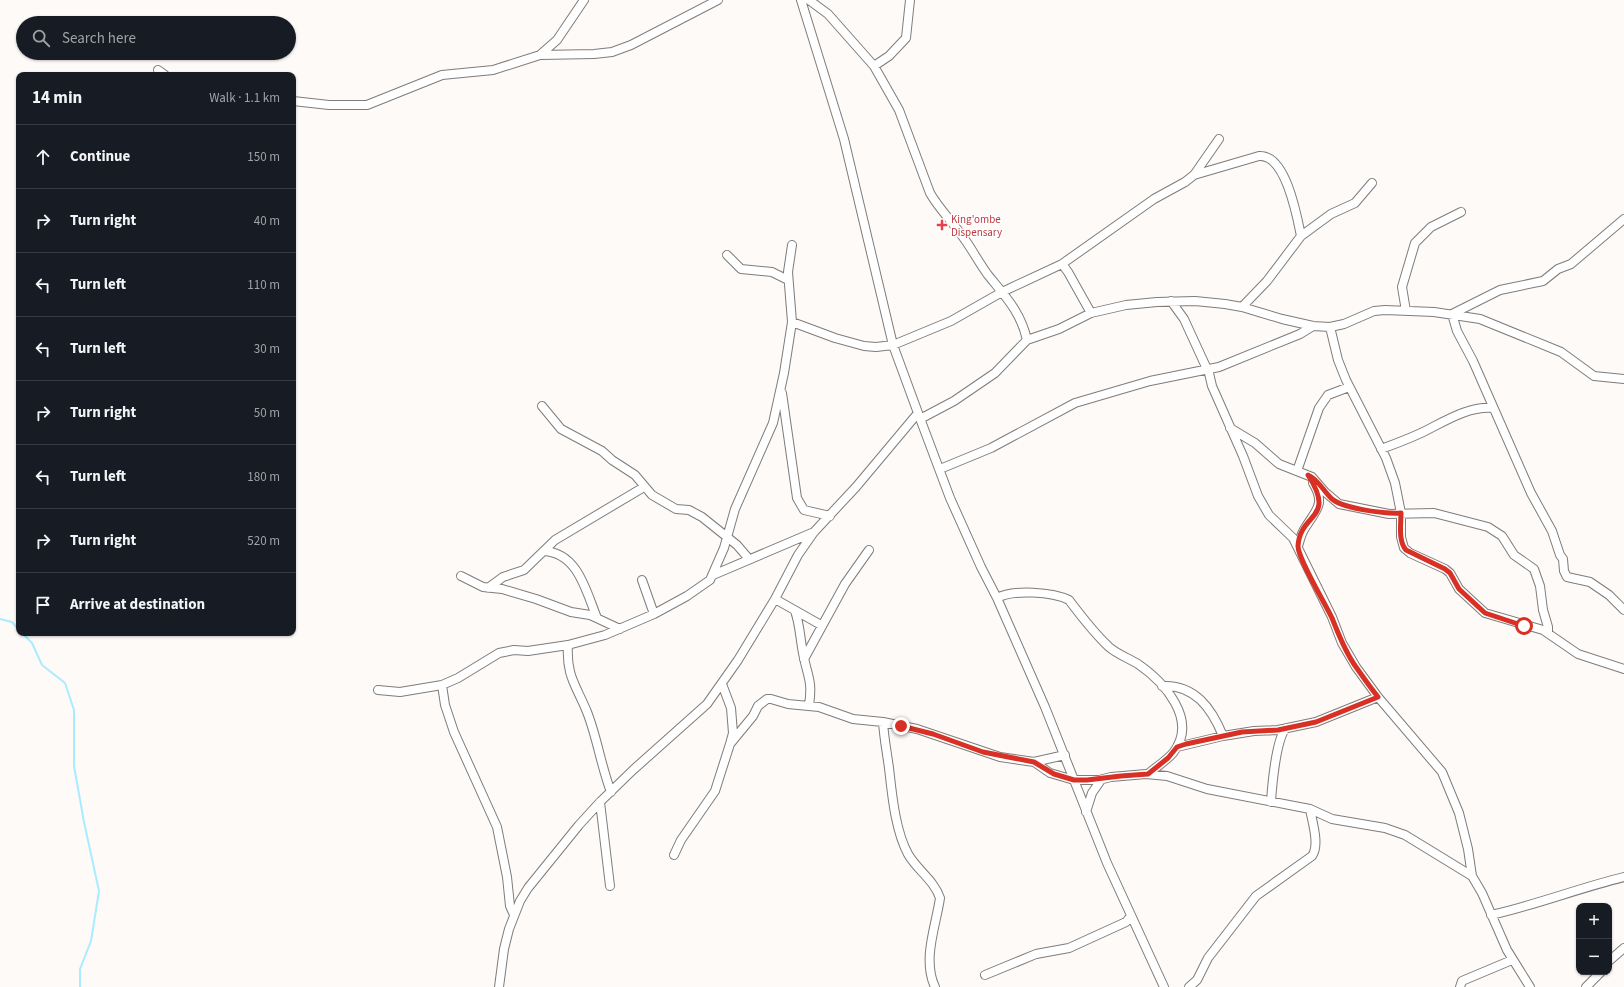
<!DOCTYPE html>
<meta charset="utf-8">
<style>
:root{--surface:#171b24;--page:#242831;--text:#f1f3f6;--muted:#9ea1a6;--line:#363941}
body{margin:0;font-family:"Source Sans 3",sans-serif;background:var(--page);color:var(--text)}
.controls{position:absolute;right:12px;bottom:12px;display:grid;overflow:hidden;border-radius:8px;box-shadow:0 1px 3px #0004}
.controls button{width:36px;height:36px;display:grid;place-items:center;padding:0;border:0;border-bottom:1px solid var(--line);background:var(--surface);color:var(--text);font:20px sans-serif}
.stop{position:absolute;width:12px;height:12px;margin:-9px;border:3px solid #d93025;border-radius:50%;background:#fff}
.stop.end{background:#d93025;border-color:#fff;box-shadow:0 1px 4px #0008}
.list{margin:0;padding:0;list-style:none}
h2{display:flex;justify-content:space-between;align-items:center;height:52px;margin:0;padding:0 16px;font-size:17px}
h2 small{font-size:13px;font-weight:400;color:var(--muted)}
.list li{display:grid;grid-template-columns:26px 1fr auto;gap:12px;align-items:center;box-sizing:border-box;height:64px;padding:0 16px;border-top:1px solid var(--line)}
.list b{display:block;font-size:15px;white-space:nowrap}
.list em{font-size:13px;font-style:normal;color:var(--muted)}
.icon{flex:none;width:22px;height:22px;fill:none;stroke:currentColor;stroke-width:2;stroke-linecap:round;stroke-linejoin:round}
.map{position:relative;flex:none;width:1624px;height:987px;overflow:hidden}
.search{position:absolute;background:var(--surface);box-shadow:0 1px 3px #0004;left:16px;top:16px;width:280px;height:44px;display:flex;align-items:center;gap:10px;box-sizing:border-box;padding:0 14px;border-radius:22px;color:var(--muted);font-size:15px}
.panel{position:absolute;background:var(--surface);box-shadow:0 1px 3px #0004;left:16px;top:72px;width:280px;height:564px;border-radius:8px}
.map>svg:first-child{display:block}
</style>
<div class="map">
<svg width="1624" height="987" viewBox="0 0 1624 987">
<rect width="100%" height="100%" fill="#fefaf7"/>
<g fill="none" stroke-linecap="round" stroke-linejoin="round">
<path stroke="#aaecff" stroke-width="2" d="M0 619 12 622 19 630
M22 633 32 643 42 665 65 683 74 710V766L84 822 99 891 91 941 80 969V987"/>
<g stroke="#7f7c79" stroke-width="10">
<path id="minor" d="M801 0 844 139 893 345 918 413 950 498 981 567 997 598 1045 707 1107 863 1164 987
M809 0 828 14 874 66 899 110 930 193C939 209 952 221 963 237 972 249 979 263 988 275 1005 296 1021 312 1027 340
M541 54 557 40 584 0
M874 66 889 56 906 38 910 0
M158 70 165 75
M293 101 329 105H367L442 75 493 70 540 55 594 54 612 52 631 45 718 0
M1194 175 1259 156C1286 154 1297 216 1301 236
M1624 219 1571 264 1558 269 1543 281 1500 290 1452 314 1457 331 1473 361 1531 493 1552 531 1560 555 1563 559 1564 571 1567 577 1590 582 1609 595 1624 610
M727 255 741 269 772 272 788 280
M1062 264 1068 272 1091 313
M1171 301 1184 319 1207 369
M1242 307 1267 281 1301 236 1331 214 1355 203 1372 183
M1406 311 1402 287 1415 243 1431 227 1461 212
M792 322 835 338 864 346 876 347 893 345 951 321 1002 292 1062 264 1154 199 1185 182 1194 175 1219 139
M1330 327 1338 360 1346 380 1386 458 1395 483 1401 513V537L1404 548 1410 553 1445 569 1450 573 1459 589 1485 613 1543 630 1578 654 1624 669
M1208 369 1212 386 1243 456 1258 496 1269 515 1293 538 1332 617 1342 643 1356 667 1378 697 1442 772 1459 813 1468 849 1472 876
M782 393 797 498 804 510 830 516
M542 406 561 429 602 451 612 460 635 475 652 495 676 509 689 510 702 517 737 545 749 559
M920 419 954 401 995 373 1027 340 1059 329 1091 313 1126 305 1157 302 1195 301 1225 304 1242 307 1282 319 1313 326 1330 327 1344 324 1374 311 1385 310 1434 312 1480 319 1561 352 1594 376 1624 379
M1230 428 1255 443 1279 464 1312 477 1325 492 1339 504 1389 514 1434 513 1488 527 1502 536 1514 555 1534 569 1540 586 1543 610 1548 627V633
M1381 449C1395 444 1408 439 1421 433 1444 422 1467 406 1493 408
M940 469 991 448 1075 403 1150 381 1219 367 1300 334 1313 326
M1297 471 1319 408 1328 395 1349 387
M1298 546C1300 540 1301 534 1305 528 1316 510 1326 504 1313 483
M544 551C578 553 586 591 597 618
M713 575 814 532
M461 576 483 587 502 589 536 599 571 612 590 615 620 629
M642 580 654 614
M488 588 503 577 524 570 555 540 644 487
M997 598C1013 589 1053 592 1069 600 1081 616 1094 633 1109 647 1117 654 1128 658 1138 664 1164 682 1199 720 1173 753 1166 761 1156 767 1148 774
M775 599 821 625
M795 611C800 625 800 638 803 653 807 676 813 680 809 705
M568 645C566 676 576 685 587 712 597 737 601 766 611 792
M804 659 845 584 869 550
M442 685 445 705 454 732 497 827 507 877 510 906 514 915
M1162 686C1195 684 1212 709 1223 736
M378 690 400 692 442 685 458 678 499 653 514 650 528 651 568 645 605 635 654 614 687 596 710 580 724 548 735 509 773 423 784 373 792 322 788 272 792 245
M883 722C884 738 887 753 889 768 892 794 895 830 908 854 917 870 934 880 940 898 936 926 922 959 935 987
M730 744 753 716 758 706 767 699H771L788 704 819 707 853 719 883 722 917 729 1000 757 1034 762 1065 755
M1177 747 1223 736 1254 731 1278 730 1316 722 1378 697
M1034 762 1050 773 1074 780H1099L1111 777 1146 774 1167 776 1207 789 1310 809 1332 819 1385 828 1405 835 1472 876 1482 893 1507 950 1530 987
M600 802 610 886
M1271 802C1272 786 1276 739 1286 728
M1086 812 1092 793 1101 780
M674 855 681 840 715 791 730 744 733 733 731 708 722 684
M1491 915C1536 905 1579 888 1624 877
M1609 961 1624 948
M985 975 1036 954 1069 948 1126 922 1130 917
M499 987 504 949 509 929 520 901 528 888 579 825 600 802 633 770 707 704 738 660 775 599 798 555 814 532 856 487 918 413
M1189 987 1197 980 1208 958 1256 896 1312 856C1320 845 1312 821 1310 809
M1460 987 1462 981 1512 960
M1586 987 1601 972"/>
</g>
<use href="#minor" stroke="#fff" stroke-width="8"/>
</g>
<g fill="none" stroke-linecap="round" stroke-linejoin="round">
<path stroke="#d93025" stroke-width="5" d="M901 726 933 734 983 752 1034 762 1054 774 1074 780H1087L1121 776 1148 774 1168 758 1177 747 1186 744 1242 732 1278 730 1316 722 1378 697C1370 687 1363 677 1356 667 1345 652 1339 635 1332 618 1325 603 1298 559 1298 546 1300 512 1337 520 1308 475 1318 479 1324 492 1332 499 1344 509 1386 514 1401 513 1401 524 1398 541 1406 550L1445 569 1450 573 1459 589 1485 613 1524 626"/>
</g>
<path fill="#e0444e" stroke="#fff" stroke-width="1.5" d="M940 219h4v4h4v4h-4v4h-4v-4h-4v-4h4z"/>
<g text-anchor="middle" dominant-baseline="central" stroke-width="3" stroke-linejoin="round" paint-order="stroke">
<g font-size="11" fill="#be3a42" stroke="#fff" text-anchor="start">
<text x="951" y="219">King'ombe<tspan x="951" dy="13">Dispensary</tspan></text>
</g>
</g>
</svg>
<div class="controls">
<button>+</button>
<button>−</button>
</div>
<div class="stop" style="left:1524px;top:626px"></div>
<div class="stop end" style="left:901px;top:726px"></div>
<div class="search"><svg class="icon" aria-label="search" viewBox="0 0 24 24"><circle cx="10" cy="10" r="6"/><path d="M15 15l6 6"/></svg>Search here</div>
<section class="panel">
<h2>14 min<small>Walk · 1.1 km</small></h2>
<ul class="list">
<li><svg class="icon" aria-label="ahead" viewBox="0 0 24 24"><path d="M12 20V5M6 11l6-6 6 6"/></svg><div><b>Continue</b></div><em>150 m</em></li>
<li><svg class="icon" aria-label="right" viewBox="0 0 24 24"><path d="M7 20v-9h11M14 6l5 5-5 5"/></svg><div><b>Turn right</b></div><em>40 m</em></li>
<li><svg class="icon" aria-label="left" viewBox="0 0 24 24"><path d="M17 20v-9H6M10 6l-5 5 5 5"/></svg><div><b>Turn left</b></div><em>110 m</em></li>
<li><svg class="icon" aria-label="left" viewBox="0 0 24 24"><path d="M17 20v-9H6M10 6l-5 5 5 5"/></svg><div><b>Turn left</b></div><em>30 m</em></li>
<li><svg class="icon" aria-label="right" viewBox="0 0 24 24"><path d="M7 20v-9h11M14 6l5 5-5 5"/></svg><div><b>Turn right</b></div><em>50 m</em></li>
<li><svg class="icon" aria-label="left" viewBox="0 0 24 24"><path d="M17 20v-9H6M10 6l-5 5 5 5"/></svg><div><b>Turn left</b></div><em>180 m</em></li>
<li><svg class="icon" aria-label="right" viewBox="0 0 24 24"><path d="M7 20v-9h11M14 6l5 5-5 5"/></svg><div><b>Turn right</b></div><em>520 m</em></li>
<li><svg class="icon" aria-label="arrive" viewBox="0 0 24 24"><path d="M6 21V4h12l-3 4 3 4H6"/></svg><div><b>Arrive at destination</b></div></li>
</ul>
</section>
</div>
